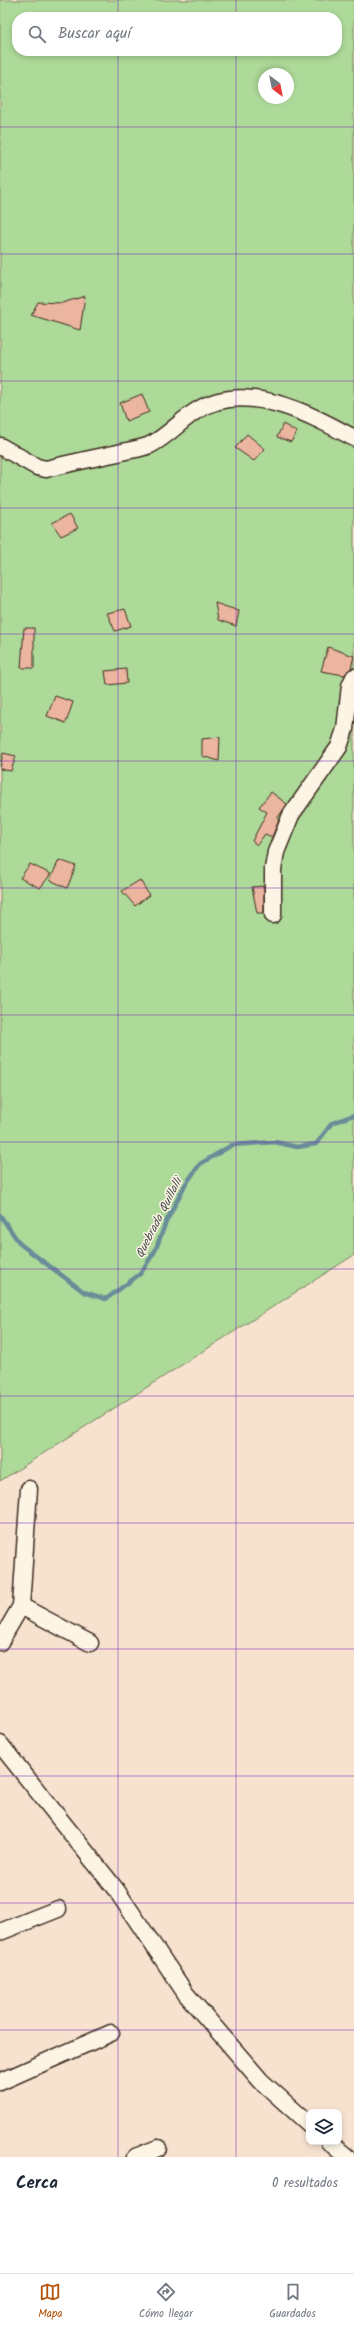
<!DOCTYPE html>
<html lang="es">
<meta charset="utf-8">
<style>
:root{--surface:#fff;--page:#f2f2f3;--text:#1f2937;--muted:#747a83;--line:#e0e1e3;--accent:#b45309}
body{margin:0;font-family:Kalam,sans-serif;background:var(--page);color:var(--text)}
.controls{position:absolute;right:12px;bottom:12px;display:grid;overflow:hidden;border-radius:8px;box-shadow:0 2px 6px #0003}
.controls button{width:36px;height:36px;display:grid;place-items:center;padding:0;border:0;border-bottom:1px solid var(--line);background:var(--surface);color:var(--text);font:20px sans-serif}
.compass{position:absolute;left:258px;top:68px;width:36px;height:36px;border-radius:50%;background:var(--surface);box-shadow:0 2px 6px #0003;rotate:148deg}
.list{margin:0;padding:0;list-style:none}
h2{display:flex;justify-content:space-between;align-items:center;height:52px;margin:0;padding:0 16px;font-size:17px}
h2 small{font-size:13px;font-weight:400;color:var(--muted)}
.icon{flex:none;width:22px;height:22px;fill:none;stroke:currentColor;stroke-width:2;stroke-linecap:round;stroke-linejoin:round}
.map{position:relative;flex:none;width:354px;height:2157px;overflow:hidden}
.search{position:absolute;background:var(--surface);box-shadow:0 2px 6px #0003;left:12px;right:12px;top:12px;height:44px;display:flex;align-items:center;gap:10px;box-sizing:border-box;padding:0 14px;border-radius:16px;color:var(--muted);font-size:15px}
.sheet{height:116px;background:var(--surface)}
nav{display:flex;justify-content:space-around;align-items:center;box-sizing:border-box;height:56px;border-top:1px solid var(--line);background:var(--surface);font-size:11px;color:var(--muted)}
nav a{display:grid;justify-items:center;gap:2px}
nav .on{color:var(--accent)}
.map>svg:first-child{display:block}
</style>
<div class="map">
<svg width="354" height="2157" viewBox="0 0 354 2157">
<rect width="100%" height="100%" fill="#f7e2d0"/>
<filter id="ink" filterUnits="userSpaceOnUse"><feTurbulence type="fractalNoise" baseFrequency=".025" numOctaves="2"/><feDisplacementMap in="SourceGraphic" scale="8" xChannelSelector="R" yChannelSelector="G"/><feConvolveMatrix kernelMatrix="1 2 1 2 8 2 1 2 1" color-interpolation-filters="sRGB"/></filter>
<g filter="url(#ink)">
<path fill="#adda99" stroke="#74825c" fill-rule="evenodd" d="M0 0H354V1255L0 1481ZM17 17H337V51H17ZM264 74H288V98H264Z"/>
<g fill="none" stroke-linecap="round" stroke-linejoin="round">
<path stroke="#698d98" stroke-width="4.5" d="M0 1215 20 1244 84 1292 106 1299 140 1274 155 1251 166 1222 185 1185 200 1164 232 1145 275 1142 297 1147 316 1144 332 1123 354 1115"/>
</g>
<path fill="#ebb59f" stroke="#3b2a1e" d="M85 296 80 330 31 315 38 302 62 303Z
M142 394 149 412 126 421 120 403Z
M283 424 297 432 291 442 277 437Z
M247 434 265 449 254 461 235 448Z
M70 514 78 528 61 536 52 523Z
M215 603 239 611 236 626 218 620Z
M125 609 131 626 115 631 107 613Z
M24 628H34V668H21Z
M328 647 354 656 351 668 344 675 321 671Z
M126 669 127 683 107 685 105 671Z
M55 696 73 702 66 723 47 716Z
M220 737 219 761 202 756V739Z
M3 753 16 756 11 771 0 769Z
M271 792 287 804 277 819 279 820 272 837 265 834 257 845 252 841 267 812 259 807Z
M59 860 76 866 67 888 50 880Z
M30 864 51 874 40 888 20 878Z
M140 880 149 895 135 906 122 891Z
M264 886V913H257L252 887Z"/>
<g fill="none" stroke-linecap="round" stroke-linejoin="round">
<g stroke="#3b2a1e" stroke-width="19">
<path id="minor" d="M0 446 37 467 46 469C70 463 94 458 118 453 128 450 141 449 150 445 168 436 180 421 196 411 245 379 310 414 354 438
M273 915V869L276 852 291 815 339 747 345 729 350 686 354 677
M21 1606 90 1643
M0 1642 21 1606 29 1489
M0 1744 117 1891 186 1994 261 2081 309 2124
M0 1932 58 1909
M0 2082 111 2033
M329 2142 347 2157
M135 2157 158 2148"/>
</g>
<use href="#minor" stroke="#fcf5e5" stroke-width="16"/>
</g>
</g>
<path fill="none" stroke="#7b2cbf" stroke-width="1" stroke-opacity="0.55" d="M118 0V17M236 0V17M118 51V2157M236 51V2157M0 127H354M0 254H354M0 381H354M0 508H354M0 634H354M0 761H354M0 888H354M0 1015H354M0 1142H354M0 1269H354M0 1396H354M0 1523H354M0 1649H354M0 1776H354M0 1903H354M0 2030H354"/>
<g text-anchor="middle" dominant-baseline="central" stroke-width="3" stroke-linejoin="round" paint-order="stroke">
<g font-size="12" font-style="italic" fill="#4e5351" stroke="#fcf5e5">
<text transform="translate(159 1218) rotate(-63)">Quebrada Quillalli</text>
</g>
</g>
</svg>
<div class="controls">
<button><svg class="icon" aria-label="layers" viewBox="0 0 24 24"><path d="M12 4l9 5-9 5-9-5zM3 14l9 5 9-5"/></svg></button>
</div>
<svg class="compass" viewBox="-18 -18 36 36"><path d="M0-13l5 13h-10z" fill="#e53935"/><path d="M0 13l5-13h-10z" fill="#747a83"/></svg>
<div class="search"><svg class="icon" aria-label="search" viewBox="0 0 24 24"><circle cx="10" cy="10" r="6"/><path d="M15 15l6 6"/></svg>Buscar aquí</div>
</div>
<section class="sheet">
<h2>Cerca<small>0 resultados</small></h2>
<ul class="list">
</ul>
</section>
<nav>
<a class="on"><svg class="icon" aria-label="map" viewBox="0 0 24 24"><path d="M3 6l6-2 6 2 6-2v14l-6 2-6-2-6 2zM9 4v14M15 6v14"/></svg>Mapa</a>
<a><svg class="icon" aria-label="directions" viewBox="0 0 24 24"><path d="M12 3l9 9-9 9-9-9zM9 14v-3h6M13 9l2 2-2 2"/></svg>Cómo llegar</a>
<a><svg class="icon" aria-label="saved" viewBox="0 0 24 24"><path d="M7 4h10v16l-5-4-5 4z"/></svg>Guardados</a>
</nav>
